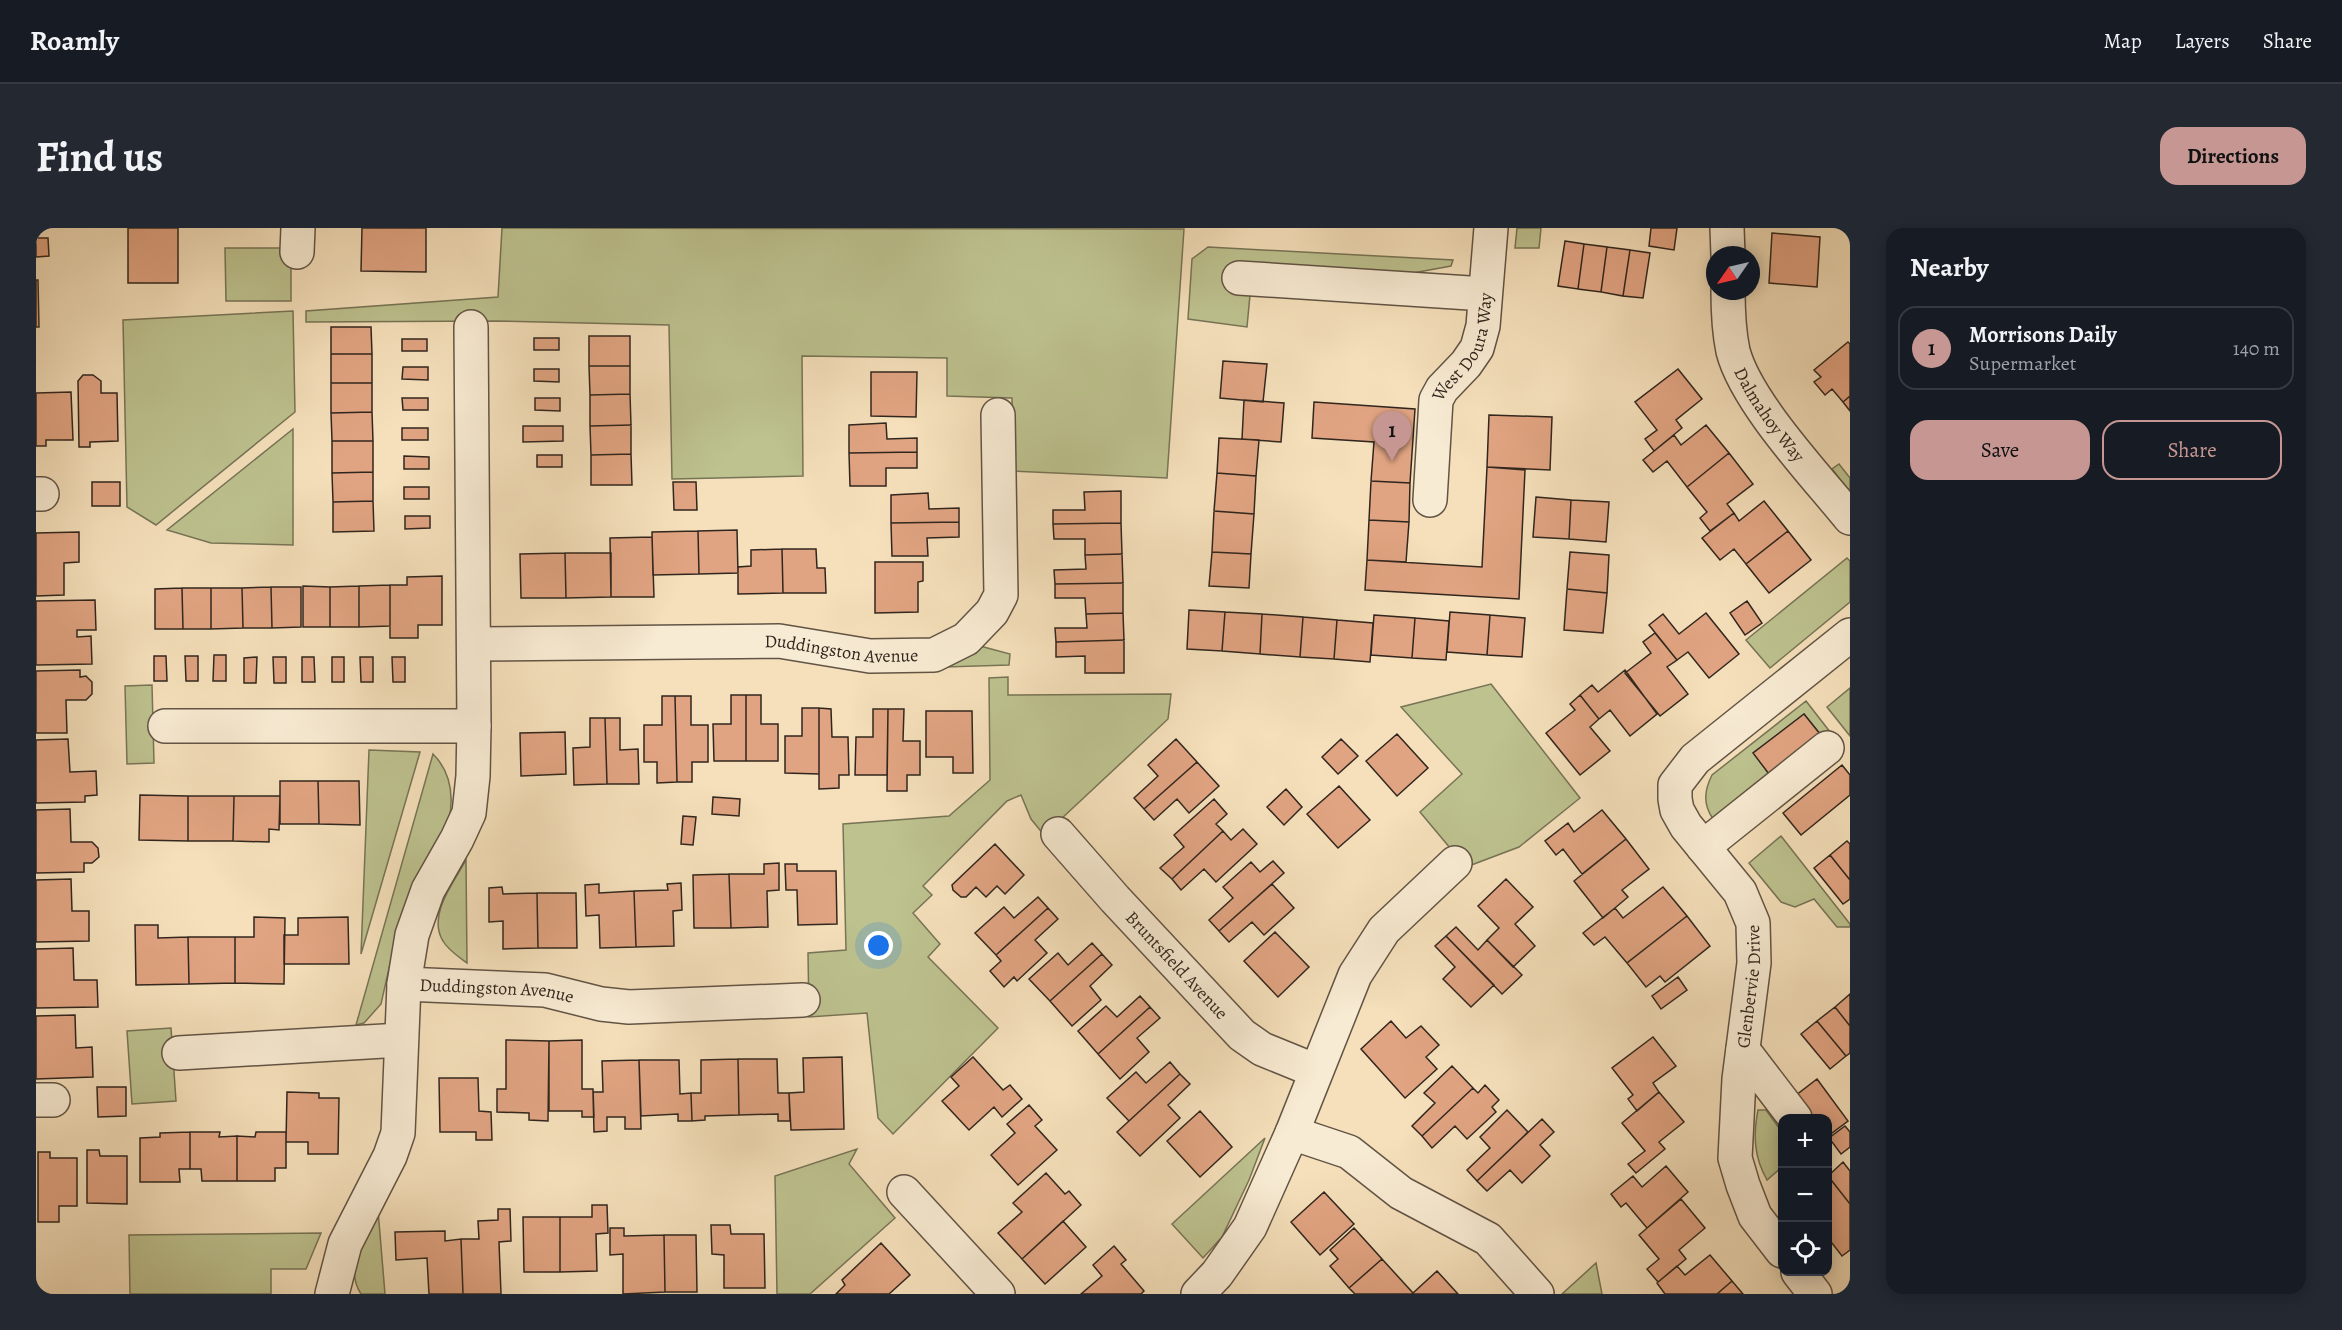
<!DOCTYPE html>
<meta charset="utf-8">
<style>
:root{--surface:#171b24;--page:#242831;--text:#f1f3f6;--muted:#9ea1a6;--line:#363941;--accent:#c59692}
body{margin:0;font-family:Alegreya,serif;background:var(--page);color:var(--text)}
.controls{position:absolute;right:18px;bottom:18px;display:grid;overflow:hidden;border-radius:12px;box-shadow:0 3px 15px #0003}
.controls button{width:54px;height:54px;display:grid;place-items:center;padding:0;border:0;border-bottom:2px solid var(--line);background:var(--surface);color:var(--text);font:30px sans-serif}
.compass{position:absolute;left:1670px;top:18px;width:54px;height:54px;border-radius:50%;background:var(--surface);box-shadow:0 3px 15px #0003;rotate:236deg}
.you{position:absolute;left:843px;top:718px;width:21px;height:21px;margin:-15px;border:4px solid #fff;border-radius:50%;background:#1a73e8;box-shadow:0 0 0 9px #1a73e833}
.badge{display:grid;place-items:center;width:39px;height:39px;border-radius:50%;background:var(--accent);color:#111;font-size:20px;font-weight:700}
.pin{position:absolute;translate:-50% -50px;filter:drop-shadow(0 2px 3px #0008)}
.pin::after{content:'';position:absolute;top:32px;width:21px;height:18px;background:inherit;clip-path:polygon(0 0,100% 0,50% 100%)}
.list{margin:0;padding:0;list-style:none}
h2{display:flex;justify-content:space-between;align-items:center;height:78px;margin:0;padding:0 24px;font-size:26px}
h2 small{font-size:20px;font-weight:400;color:var(--muted)}
.list li{display:grid;grid-template-columns:39px 1fr auto;gap:18px;align-items:center;box-sizing:border-box;height:84px;margin:0 12px 12px;padding:0 12px;border:2px solid var(--line);border-radius:18px}
.list b{display:block;font-size:22px;white-space:nowrap}
.list p{margin:0;font-size:20px;white-space:nowrap;color:var(--muted)}
.list em{font-size:20px;font-style:normal;color:var(--muted)}
.actions{display:flex;gap:12px;padding:18px 24px}
.actions a{flex:1;padding:14px 0;border:2px solid var(--accent);border-radius:18px;text-align:center;font-size:21px;color:var(--accent)}
.actions .main{background:var(--accent);color:#111}
.icon{flex:none;width:33px;height:33px;fill:none;stroke:currentColor;stroke-width:2;stroke-linecap:round;stroke-linejoin:round}
.map{position:relative;flex:none;width:1814px;height:1066px;overflow:hidden;border-radius:18px}
header{display:flex;align-items:center;gap:36px;box-sizing:border-box;height:84px;padding:0 30px;background:var(--surface);border-bottom:2px solid var(--line)}
header strong{font-size:28px}
nav{display:flex;gap:33px;margin-inline-start:auto;font-size:21px}
.intro{display:flex;align-items:center;justify-content:space-between;box-sizing:border-box;height:144px;padding:0 36px}
h1{margin:0;font-size:42px}
.button{padding:15px 27px;border-radius:18px;background:var(--accent);color:#111;font-size:21px;font-weight:700}
main{display:flex;gap:36px;padding:0 36px}
aside{flex:1;background:var(--surface);border-radius:18px;box-shadow:0 3px 15px #0003}
.map>svg:first-child{display:block}
</style>
<header>
<strong>Roamly</strong>
<nav><a>Map</a><a>Layers</a><a>Share</a></nav>
</header>
<div class="intro"><h1>Find us</h1><a class="button">Directions</a></div>
<main>
<div class="map">
<svg width="1814" height="1066" viewBox="0 0 1814 1066">
<rect width="100%" height="100%" fill="#f5e0bb"/>
<filter id="stains"><feTurbulence type="fractalNoise" baseFrequency=".00333" numOctaves="4"/><feColorMatrix values="0 0 0 0 .2 0 0 0 0 .09 0 0 0 0 .02 0 0 0 .5 -.17"/></filter>
<radialGradient id="worn" r=".72"><stop offset=".6" stop-color="#630" stop-opacity="0"/><stop offset="1" stop-color="#630" stop-opacity=".3"/></radialGradient>
<path fill="#bdc28f" stroke="#777456" stroke-width="1.5" d="M466 0 1148 1 1131 250 977 243 976 170 911 168V130L766 128 767 248 636 251 633 97 461 93 270 94V83L462 69Z
M1481 0H1505L1503 20H1479Z
M1172 19 1417 32 1415 38 1377 45 1202 37 1214 67 1211 99 1152 91 1156 31Z
M189 20H255V73H190Z
M257 83 259 184 120 297 91 279 87 92Z
M257 201V317L175 315 131 302Z
M1803 236 1814 250V264L1796 241Z
M1811 330 1814 333V374L1734 440 1710 412Z
M944 418 974 426 973 437 910 439Z
M972 449V467L1135 466 1132 491 1008 607 995 591 985 567 971 573 887 658 896 667 877 685 904 716 892 729 962 800 857 906 842 890 831 785 773 789 772 725 810 722 807 596 913 588 954 552 953 450Z
M1455 456 1544 570 1483 619 1430 639 1384 584 1426 546 1365 479Z
M116 457 118 535 91 536 89 458Z
M1814 460V508L1791 479Z
M1770 473 1805 518 1798 524 1768 486 1718 525 1733 546 1677 591C1667 576 1668 563 1676 547Z
M333 522 384 524 325 726Z
M397 526C415 544 418 567 413 592L359 714 345 776 328 795 320 797Z
M1745 608 1814 696V699H1801L1778 671 1759 679 1745 674 1713 635Z
M430 632 431 735C423 729 412 722 407 713 391 687 418 654 430 632Z
M135 800 140 873 96 876 91 803Z
M1722 882H1730L1746 904V939L1731 952C1718 929 1717 908 1722 882Z
M1229 910 1213 952 1186 1009 1167 1030 1136 996Z
M821 921 813 936 859 990 774 1066H741L739 948Z
M342 982 349 1066H325C307 1039 330 1006 342 982Z
M285 1005 270 1041H235V1066H94L93 1007Z
M1560 1035 1566 1066H1526Z"/>
<path fill="#e1a482" stroke="#31261e" stroke-width="1.5" d="M92 0H142V55H92Z
M326 0H390V44L325 43Z
M1615 0H1641L1638 22 1613 18Z
M1736 5 1784 9 1781 59 1733 55Z
M0 10H12L13 28 0 29Z
M1529 13 1548 16 1542 61 1522 58Z
M1548 16 1571 19 1565 64 1542 61Z
M1571 19 1594 22 1587 68 1565 64Z
M1594 22 1614 25 1607 70 1587 68Z
M0 52H2L3 99H0Z
M295 99H335L336 126H295Z
M553 108H594V138H553Z
M498 110H523V122H498Z
M366 111H391V123H366Z
M1812 114 1814 116V168L1807 174 1796 161 1789 167 1778 154 1785 149 1778 142Z
M295 126H336V155H295Z
M1187 133 1231 136 1227 174 1184 170Z
M553 138H594V166L554 167Z
M367 139H392V152L366 151Z
M498 141H523V154L498 153Z
M1642 141 1666 171 1640 192 1646 200 1618 223 1609 211 1621 202 1599 174Z
M835 144H881L880 189 835 188Z
M47 147H57L65 153V165H81L82 213 54 214V219H43L42 153Z
M295 155H336V184L295 185Z
M35 164 37 212H10V218H0V165Z
M594 166 595 197 554 198V167Z
M1814 168V183L1807 174Z
M366 170H392V182H367Z
M499 170H524V183L499 182Z
M1208 172 1248 175 1245 214 1206 211Z
M1278 174 1379 181 1374 255 1335 253 1338 214 1276 210Z
M336 184 337 213H296L295 185Z
M1453 187 1516 189 1514 242 1451 239Z
M850 195 851 211 881 210V224L813 225V197Z
M595 197V226L555 227 554 198Z
M1670 197 1693 225 1651 259 1631 233 1617 244 1607 232 1638 207 1645 217Z
M487 198H527V213L487 214Z
M366 200H392V212H366Z
M1183 210 1223 212 1220 248 1181 245Z
M296 213H337V244L296 245Z
M881 224V240H850V258H814L813 225Z
M1693 225 1717 256 1691 276 1698 285 1674 303 1664 290 1671 284 1651 259Z
M595 226 596 257H555V227Z
M501 227H526V239H501Z
M368 228 393 229V241H368Z
M1451 239 1489 242 1483 371 1329 362 1331 332 1446 339Z
M337 244V273L297 274 296 245Z
M1181 245 1220 248 1218 286 1178 283Z
M1335 253 1374 255 1373 294 1333 292Z
M56 254H84V278H56Z
M637 254H660L661 282H638Z
M368 259H393V271H368Z
M1085 263V295L1017 296V282H1049L1048 264Z
M892 265 893 281 923 280V294L855 295V267Z
M1500 269 1535 272 1533 311 1497 309Z
M1535 272 1573 274 1570 314 1533 311Z
M337 273 338 303 297 304V274Z
M1728 273 1752 303 1710 336 1698 321 1684 332 1666 310 1698 285 1703 293Z
M1178 283 1218 286 1215 326 1176 324Z
M369 288H394V300L369 301Z
M1333 292 1373 294 1370 334 1331 332Z
M923 294V309L891 310 892 328H856L855 295Z
M1085 295 1086 326 1049 327V311H1018L1017 296Z
M701 302 702 345 663 346 662 303Z
M662 303 663 346 617 347 616 304Z
M1752 303 1775 332 1733 365 1710 336Z
M43 304V334L28 335V367L0 368V305Z
M616 309 618 369H575L574 310Z
M746 321 747 365 702 366V339L715 338V322Z
M746 321H780L781 340H789L790 365H747Z
M1176 324 1215 326 1213 360 1173 358Z
M1534 324 1573 327 1571 365 1531 361Z
M529 325H575V369L530 370Z
M529 325 530 370H485L484 326Z
M1086 326 1087 355 1019 356 1018 342 1050 341 1049 327Z
M839 334H887V353L882 354V384L839 385Z
M406 348V397H382V410H354V357H371V349Z
M1087 355V385L1050 386 1049 370H1019V356Z
M354 357V398L323 399V358Z
M267 358 294 359V399H267Z
M323 358V399H294V359Z
M235 359 236 400H207L206 360Z
M235 359H265V399L236 400Z
M146 360H175V401H147Z
M146 360 147 401H119V361Z
M175 360H206L207 400 175 401Z
M1531 361 1571 365 1567 405 1528 402Z
M59 372 60 402H41V409L55 408 56 436 0 437V373Z
M1711 373 1726 395 1709 407 1694 385Z
M1153 382 1189 384 1186 423 1151 421Z
M1189 384 1226 386 1224 426 1186 423Z
M1414 384 1454 387 1451 427 1411 424Z
M1087 385 1088 412 1020 414 1019 400H1051L1050 386Z
M1670 385 1703 426 1673 450 1652 424 1641 432 1613 397 1627 386 1643 406Z
M1226 386 1267 389 1264 429 1224 426Z
M1338 387 1379 390 1376 430 1335 427Z
M1454 387 1489 390 1486 429 1451 427Z
M1267 389 1301 392 1298 431 1264 429Z
M1379 390 1413 393 1410 432 1376 430Z
M1301 392 1337 395 1334 434 1298 431Z
M1619 405 1641 432 1631 439 1652 466 1624 488 1589 445 1615 425 1607 414Z
M1088 412V445H1049V428L1020 429V414Z
M178 427H190V453H177Z
M118 428H130L131 453H118Z
M149 428H162V453H150Z
M221 429 220 455H208V430Z
M237 429H250V455H238Z
M266 429H278L279 454H266Z
M296 429H308V454H296Z
M324 429H337V454H325Z
M356 429H369V454H357Z
M44 442V449L50 448 56 454V466L50 472H30L31 505H0V443Z
M1589 442 1621 486 1594 508 1574 482 1563 491 1544 467 1556 457 1562 464Z
M695 467H710V533H678L677 496H695Z
M710 467H725V496H742V533H710Z
M1544 467 1563 491 1554 499 1574 523 1544 547 1510 505 1539 482 1534 476Z
M626 468H639L641 554 621 555V534H608V497H626Z
M639 468H655V497H672V534H656V554H641Z
M766 480H783V546L749 545V508H766Z
M783 480 795 481 796 509H812L813 547H803V560L783 561Z
M837 481H852L851 547H819L820 509H837Z
M852 481H868L867 513H884V547H871V563H851Z
M890 483H936L937 545H917V529H890Z
M1768 486 1784 506 1733 546 1717 525Z
M554 490H569L571 556 538 557 537 520 554 519Z
M569 490H584V522L602 521 603 556H571Z
M529 504 530 546 485 548 484 505Z
M1361 506 1392 540 1361 568 1330 533Z
M32 511 34 544 60 543 61 567 49 568V574L0 575V512Z
M1140 511 1161 534 1108 581 1098 570 1122 548 1112 537Z
M1305 511 1322 528 1302 546 1286 529Z
M1161 534 1183 558 1153 585 1141 571 1118 592 1108 581Z
M1806 537 1814 547V567L1765 607 1747 585Z
M244 553H282L283 596H244Z
M282 553H323L324 597 283 596Z
M1303 558 1334 592 1302 620 1271 586Z
M1250 561 1266 579 1248 597 1231 579Z
M104 567 152 568V613L103 612Z
M152 568H198L197 613H152Z
M198 568H244L243 602 233 601V614L197 613Z
M677 569 704 571 703 588 676 586Z
M1178 571 1191 586 1180 596 1187 603 1136 651 1124 640 1148 619 1138 607Z
M34 581 35 614H56L62 620 63 629 56 635H48V644L0 645V582Z
M1566 582 1590 611 1546 646 1527 621 1520 627 1509 613 1532 595 1538 604Z
M647 588 660 589 657 617 645 616Z
M1207 601 1221 616 1180 654 1168 641 1145 662 1136 651 1187 603 1195 612Z
M1590 611 1613 641 1586 662 1592 669 1567 690 1538 653Z
M1811 613 1814 616V652L1794 627Z
M959 616 988 647 969 666 961 658 950 669 940 659 930 669H925L917 662 916 657Z
M1794 627 1814 652V671L1807 676 1778 640Z
M1237 633 1248 645 1183 703 1173 692 1197 670 1187 659 1215 634 1224 644Z
M743 635V662L731 663 732 699 695 700 693 646H728V636Z
M749 636H761V643H800L801 696 762 697 761 662H750Z
M693 646 695 700H658L657 647Z
M35 651 36 683H53V713L0 714V652Z
M1470 651 1497 679 1479 696 1499 718 1477 739 1451 712 1463 700 1442 678Z
M645 655 646 682 637 683 638 718 600 719 598 663 632 662 631 656Z
M563 656V665L598 663 600 719 564 720 563 687 550 688 549 657Z
M1236 656 1258 680 1228 707 1216 694 1193 714 1183 703Z
M466 659 467 666 501 665 502 720 467 721V693L453 694V660Z
M1627 659 1651 688 1591 735 1569 709 1558 717 1547 705 1579 680 1587 690Z
M501 665H540L541 720H502Z
M1002 669 1012 680 960 727 939 705 968 679 978 690Z
M1012 680 1022 691 999 712 1011 725 981 753 978 749 968 759 954 743 965 733 960 727Z
M1651 688 1674 718 1629 754 1624 748 1610 759 1591 735Z
M218 689 249 690 248 756 199 755V709H218Z
M312 689 313 736H248V707H262V690Z
M99 697H122V710L152 709 153 756 100 757Z
M1420 699 1442 722 1451 712 1486 747 1466 766 1410 708Z
M1239 704 1273 739 1242 769 1208 733Z
M1410 708 1458 757 1435 779 1407 751 1419 739 1399 718Z
M152 709H199V755L153 756Z
M1056 715 1066 726 1014 773 993 751 1022 725 1032 737Z
M37 720 38 752H61L62 779 0 780V721Z
M1066 726 1076 737 1054 758 1065 772 1036 798 1014 773Z
M1642 749 1651 762 1625 781 1616 768Z
M1814 766V798L1799 779Z
M1104 768 1114 779 1062 826 1042 803 1070 778 1081 789Z
M1114 779 1124 790 1101 810 1113 824 1084 851 1062 826Z
M1799 779 1814 798V825L1810 828 1781 793Z
M39 787 40 820 56 819 57 849 0 851V788Z
M1355 793 1370 810 1385 798 1403 817 1390 829 1401 841 1369 870 1325 821Z
M1781 793 1810 828 1794 841 1765 806Z
M1617 809 1640 838 1617 855 1623 864 1601 883 1592 871 1597 867 1576 840Z
M470 812 513 813 512 893 493 892V885L461 884V861H470Z
M546 812V861H557L558 889H546V883H513V813Z
M806 829 808 901 755 902 753 865 768 864 767 830Z
M937 829 967 862 974 857 986 871 966 889 958 879 933 902 906 873 923 858 915 849Z
M702 831 703 887 669 888V892L656 893 655 865H665V832Z
M702 831H741L742 865H753L754 893H742V886L703 887Z
M603 832H643L644 866 655 865 656 893H642V886L605 888Z
M603 832 605 901H589V889H571V903L558 904 557 864H567L566 833Z
M1134 834 1144 846 1093 893 1071 870 1100 844 1110 855Z
M1416 838 1437 860 1386 908 1376 898 1399 875 1388 865Z
M1144 846 1154 856 1132 877 1144 890 1104 928 1081 904Z
M403 850H442L443 883 455 884 456 912H440V904H404Z
M1781 851 1812 893 1792 908V890H1776L1759 868Z
M1449 857 1463 872 1456 879 1460 884 1431 911 1419 898 1396 920 1386 908 1437 860 1442 865Z
M61 859H90V888L62 889Z
M251 864 283 865V870H303L302 926H272V914H250Z
M1623 864 1648 894 1623 914 1629 921 1600 945 1592 936 1609 923 1586 895Z
M993 877 1006 892 999 898 1021 922 982 957 955 927 979 905 971 896Z
M1471 882 1492 904 1441 953 1431 942 1454 920 1444 909Z
M1164 883 1196 919 1164 949 1131 913Z
M1506 891 1518 904 1504 917 1514 928 1486 955 1474 942 1451 963 1441 953Z
M1809 898 1814 904V919L1805 926 1793 910Z
M154 904V941H143L144 954H104V910L124 909V905Z
M154 904H184L183 909 201 908V953H166L165 941H154Z
M220 904H250V940H239V953H201V908L219 909Z
M51 922H63L64 928H91V976L51 975Z
M2 924H14V930H41V978H23V994H2Z
M1807 934 1814 943V976L1792 948Z
M1630 938 1652 964 1611 1000 1590 975 1585 979 1575 966 1597 948 1606 959Z
M1010 945 1029 966 1033 963 1045 977 986 1031 962 1005 986 984 977 975Z
M1792 948 1814 976V1022L1806 1028 1792 1010Z
M1288 964 1318 996 1284 1027 1255 994Z
M1645 971 1669 1000 1643 1022 1650 1031 1622 1054 1611 1041 1623 1031 1603 1007Z
M556 977H571L572 1005 560 1006 561 1043 524 1044V989H556Z
M462 981H474L475 1013 463 1014 465 1066H427L425 1011H443L442 993 462 992Z
M487 989H524V1044H488Z
M1027 993 1050 1019 1009 1056 986 1031Z
M675 997H694L695 1006H728L729 1060H688V1027L676 1026Z
M574 1000H588V1008L628 1007 629 1064 587 1066V1026L574 1027Z
M1318 1000 1346 1031 1313 1060 1294 1038 1302 1031 1294 1022Z
M409 1003V1013L425 1011 427 1066H393L391 1030 360 1032 359 1004Z
M628 1007H660L661 1064H629Z
M845 1015 874 1047 853 1066H800L809 1057 806 1052Z
M1078 1018 1090 1032 1085 1036 1108 1063 1105 1066H1045L1066 1048 1057 1037Z
M1674 1027 1696 1053 1681 1066H1629L1621 1055 1641 1038 1649 1047Z
M1346 1031 1377 1065 1376 1066H1319L1313 1060Z
M1401 1043 1422 1066H1376L1377 1065Z
M1696 1053 1707 1066H1681Z"/>
<g fill="none" stroke-linecap="round" stroke-linejoin="round">
<g stroke="#625445" stroke-width="36">
<g id="minor">
<path d="M1691 0 1692 27"/>
<path d="M261 24 262 0"/>
<path d="M1203 50 1449 66"/>
<path id="s1" d="M1692 63C1692 83 1693 104 1697 123 1710 174 1780 248 1814 290"/>
<path d="M0 266H6"/>
<path id="s2" d="M1394 272 1400 172 1406 161 1430 136 1441 120 1447 98 1455 0"/>
<path id="s3" d="M438 416 743 413 834 428 898 427 930 411 956 384 965 367 962 187"/>
<path d="M129 498H438"/>
<path id="s4" d="M1022 606 1079 671 1206 807 1226 821 1280 843"/>
<path d="M1667 619 1791 520"/>
<path id="s5" d="M368 756 509 762 565 776 593 779 767 772"/>
<path d="M1707 822 1759 890"/>
<path d="M143 825 365 812"/>
<path d="M0 872H17"/>
<path d="M1256 905 1313 924 1365 965 1452 1011 1501 1066"/>
<path d="M868 964 962 1066"/>
<path id="s6" d="M1746 1023 1719 988 1707 957 1699 930 1703 851 1718 735 1717 695 1704 664 1650 598 1641 582 1639 571V557L1659 531 1814 407"/>
<path d="M1762 1044 1779 1066"/>
<path d="M296 1066 309 1016 354 928 362 905 368 756 376 707 392 662 421 611 433 585 437 548 438 498 435 99"/>
<path d="M1162 1066 1181 1046 1214 999 1256 905 1319 747 1348 702 1419 635"/>
</g>
</g>
<use href="#minor" stroke="#f8ebd3" stroke-width="33"/>
</g>
<g text-anchor="middle" dominant-baseline="central" stroke-width="4.5" stroke-linejoin="round" paint-order="stroke">
<g font-size="18" fill="#31261e" stroke="#f8ebd3">
<text stroke="none"><textPath href="#s2" startOffset="162">West Doura Way</textPath></text>
<text stroke="none"><textPath href="#s1" startOffset="134">Dalmahoy Way</textPath></text>
<text stroke="none"><textPath href="#s3" startOffset="368">Duddingston Avenue</textPath></text>
<text stroke="none"><textPath href="#s4" startOffset="177">Bruntsfield Avenue</textPath></text>
<text stroke="none"><textPath href="#s6" startOffset="278">Glenbervie Drive</textPath></text>
<text stroke="none"><textPath href="#s5" startOffset="93">Duddingston Avenue</textPath></text>
</g>
</g>
<rect width="100%" height="100%" filter="url(#stains)"/>
<rect width="100%" height="100%" fill="url(#worn)"/>
</svg>
<div class="controls">
<button>+</button>
<button>−</button>
<button><svg class="icon" aria-label="locate" viewBox="0 0 24 24"><circle cx="12" cy="12" r="6"/><path d="M12 2v4M12 18v4M2 12h4M18 12h4"/></svg></button>
</div>
<svg class="compass" viewBox="-18 -18 36 36"><path d="M0-13l5 13h-10z" fill="#e53935"/><path d="M0 13l5-13h-10z" fill="#9ea1a6"/></svg>
<div class="you"></div>
<div class="pin badge" style="left:1356px;top:233px">1</div>
</div>
<aside>
<h2>Nearby<small></small></h2>
<ul class="list">
<li><span class="badge">1</span><div><b>Morrisons Daily</b><p>Supermarket</p></div><em>140 m</em></li>
</ul>
<div class="actions"><a class="main">Save</a><a>Share</a></div>
</aside>
</main>
